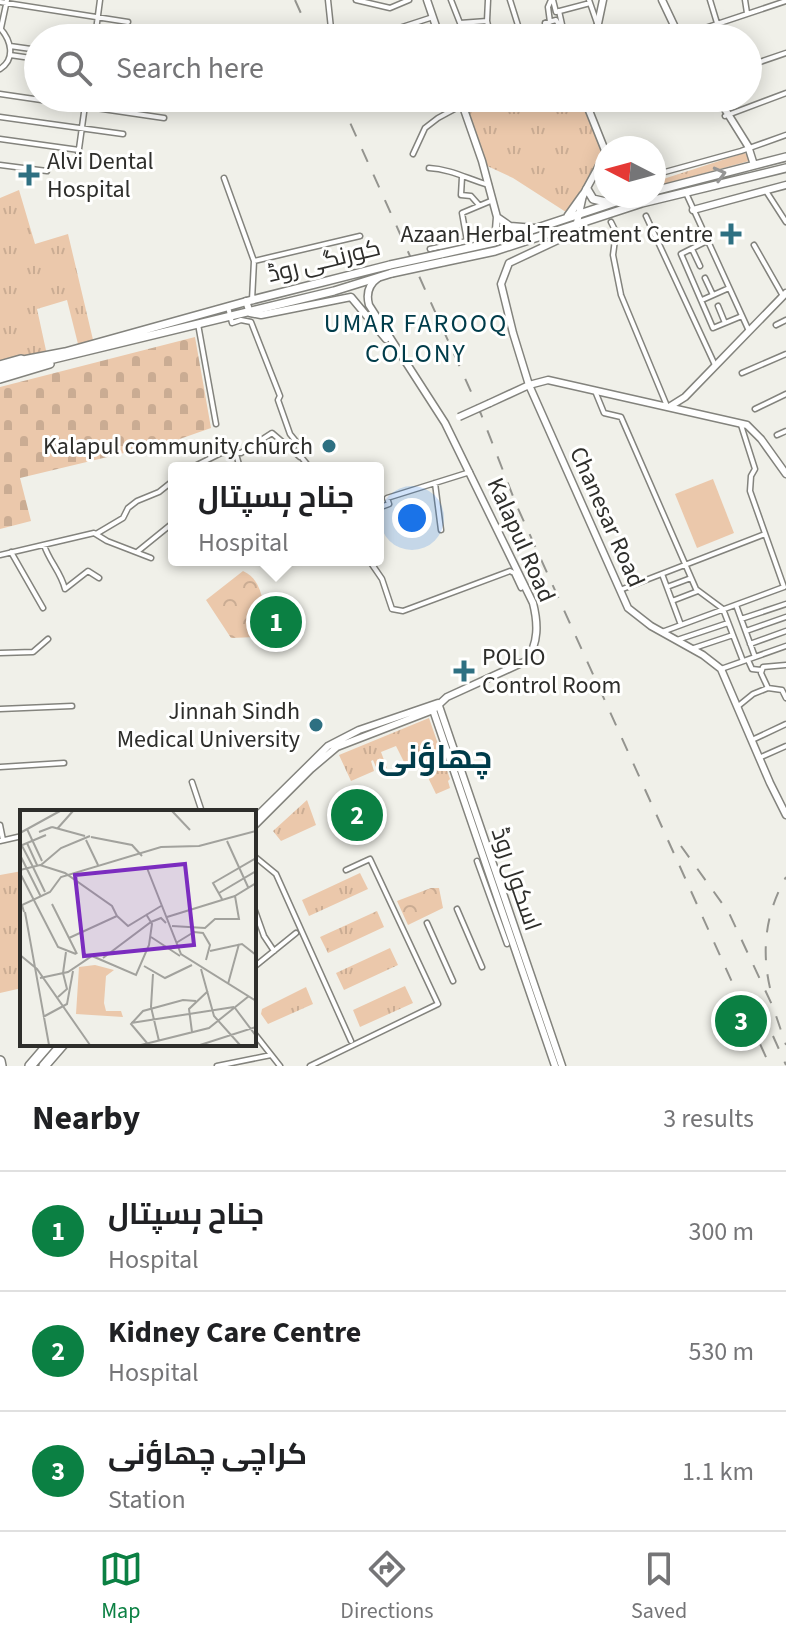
<!DOCTYPE html>
<meta charset="utf-8">
<style>
:root{--surface:#fff;--page:#f2f2f2;--text:#202124;--muted:#757577;--line:#e0e0e0;--accent:#0b8043}
body{margin:0;font-family:"Source Sans 3",Cairo,sans-serif;background:var(--page);color:var(--text)}
.compass{position:absolute;left:594px;top:136px;width:72px;height:72px;border-radius:50%;background:var(--surface);box-shadow:0 4px 20px #0003;rotate:276deg}
.you{position:absolute;left:412px;top:518px;width:28px;height:28px;margin:-20px;border:6px solid #fff;border-radius:50%;background:#1a73e8;box-shadow:0 0 0 12px #1a73e833}
.badge{display:grid;place-items:center;width:52px;height:52px;border-radius:50%;background:var(--accent);color:#fff;font-size:26px;font-weight:700}
.pin{position:absolute;translate:-50% -50%;border:4px solid #fff;box-shadow:0 2px 8px #0006}
.popup{position:absolute;left:168px;top:462px;width:216px;height:104px;box-sizing:border-box;display:grid;place-content:center;border-radius:8px;background:var(--surface);filter:drop-shadow(0 2px 6px #0005);font-size:26px;white-space:nowrap;color:var(--muted)}
.popup b{font-size:30px;color:var(--text)}
.popup::after{content:'';position:absolute;left:50%;top:100%;margin-left:-16px;border:16px solid transparent;border-top-color:var(--surface)}
.list{margin:0;padding:0;list-style:none}
h2{display:flex;justify-content:space-between;align-items:center;height:104px;margin:0;padding:0 32px;font-size:34px}
h2 small{font-size:26px;font-weight:400;color:var(--muted)}
.list li{display:grid;grid-template-columns:52px 1fr auto;gap:24px;align-items:center;box-sizing:border-box;height:120px;padding:0 32px;border-top:2px solid var(--line)}
.list b{display:block;font-size:30px;white-space:nowrap}
.list p{margin:0;font-size:26px;white-space:nowrap;color:var(--muted)}
.list em{font-size:26px;font-style:normal;color:var(--muted)}
.icon{flex:none;width:44px;height:44px;fill:none;stroke:currentColor;stroke-width:2;stroke-linecap:round;stroke-linejoin:round}
.map{position:relative;flex:none;width:786px;height:1066px;overflow:hidden}
.search{position:absolute;background:var(--surface);box-shadow:0 4px 20px #0003;left:24px;right:24px;top:24px;height:88px;display:flex;align-items:center;gap:20px;box-sizing:border-box;padding:0 28px;border-radius:44px;color:var(--muted);font-size:30px}
.sheet{height:464px;background:var(--surface)}
nav{display:flex;justify-content:space-around;align-items:center;box-sizing:border-box;height:112px;border-top:2px solid var(--line);background:var(--surface);font-size:22px;color:var(--muted)}
nav a{display:grid;justify-items:center;gap:4px}
nav .on{color:var(--accent)}
.map>svg:first-child{display:block}
</style>
<div class="map">
<svg width="786" height="1066" viewBox="0 0 786 1066">
<defs>
<pattern id="grass-tufts" width="24" height="20" patternUnits="userSpaceOnUse" patternTransform="scale(2)"><rect width="24" height="20" fill="#ebc8ab"/><path d="M3 7l-1-3M5 7V3M7 7l1-3M15 17l-1-3M17 17v-4M19 17l1-3" fill="none" stroke="#caac93"/></pattern>
<pattern id="cemetery-stones" width="16" height="16" patternUnits="userSpaceOnUse" patternTransform="scale(2)"><rect width="16" height="16" fill="#ebc8ab"/><path d="M2 7V4a2 2 0 0 1 4 0v3zM10 15v-3a2 2 0 0 1 4 0v3z" fill="#caac93"/></pattern>
<pattern id="park-crowns" width="20" height="18" patternUnits="userSpaceOnUse" patternTransform="scale(2)"><rect width="20" height="18" fill="#ebc8ab"/><path d="M2 6a3 3 0 1 1 6 0M12 15a3 3 0 1 1 6 0" fill="none" stroke="#caac93"/></pattern>
</defs>
<rect width="100%" height="100%" fill="#f0f0e9"/>
<path fill="url(#grass-tufts)" d="M476 98H584L606 153 569 214 513 178 483 164 463 106Z
M744 153 747 154 749 161 658 186 657 181Z
M19 190 35 244 68 234 94 344 79 348 67 300 37 309 47 355 0 362V198Z
M429 718 450 779 448 781 450 788 436 794 420 761 405 764 396 746 381 752 387 768 378 772 373 760 371 761 374 771 351 781 339 755Z
M307 800 316 825 281 841 273 831Z
M22 871V988L0 993V875Z
M360 873 368 889 309 916 302 900Z
M377 911 384 927 328 953 320 937Z
M390 948 398 965 344 990 336 973Z
M405 986 413 1003 360 1027 353 1010Z
M306 987 313 1004 268 1024 261 1014 262 1009Z"/>
<path fill="url(#cemetery-stones)" d="M195 337 211 428 174 441 20 478 31 521 0 529V387Z"/>
<path fill="url(#park-crowns)" d="M243 571C264 580 263 607 267 627L259 637 231 638 206 600Z
M431 888H439L443 908 408 925 397 901Z"/>
<path fill="#ebc8ab" d="M713 479 734 533 697 548 675 494Z"/>
<g fill="none" stroke-linecap="round" stroke-linejoin="round">
<g stroke="#83837d" stroke-width="7">
<path id="street" d="M328 0 332 38
M356 0 390 8 409 0
M451 0 460 23 487 21
M488 0 487 21 491 38
M510 0 522 38
M553 0 556 12 590 3
M589 0 597 23
M710 0 717 23
M745 0 747 13
M0 2 128 22
M559 11 565 38
M550 22 548 7 551 0
M0 28C11 40 16 59 0 69
M1 28 7 0
M678 37 786 1
M95 38 100 0
M392 38 390 31 433 17
M468 38 470 25
M548 38 545 23 556 20 564 33
M10 46 38 50
M10 55 38 59
M748 66 786 53
M0 94 164 118
M725 116 786 93
M0 117 123 134
M0 139 79 150
M413 154 425 128 438 118 475 98
M78 156 86 98
M0 165 47 171
M429 168C450 169 468 179 489 185
M654 175 741 151 786 135
M462 177 461 195 471 196 479 205
M224 178 254 261 252 300
M766 191 786 222
M686 193 749 331
M646 216 715 365
M611 222 616 232 613 255 621 295 667 406
M467 241 483 238 492 241
M707 241 681 254 713 328 742 316
M754 245 783 296
M430 249 467 241 462 213 493 200
M692 249 700 266
M254 261 360 236
M705 278 713 295
M702 300 729 288
M718 306 725 323
M228 307 232 323 241 320 251 322 280 396 278 400 290 434 299 445 302 458 310 468
M198 324 216 424
M776 325 786 320
M742 373 786 354
M595 391 604 413 621 417 696 589 723 609 743 661
M755 409 786 394
M777 435 786 431
M236 454 240 468
M191 468 221 453H241L272 433 300 457
M435 483 441 530
M378 508 389 504 387 498 470 472
M96 534 123 518 128 508 137 501 159 492 174 480
M44 545C49 561 61 572 65 589L88 571 99 578
M11 552 43 608
M137 552 174 522
M0 555 94 533 107 541 151 558
M369 560 382 579 392 609 403 611 510 571 514 573 521 588
M662 574 681 625
M667 587 691 578
M620 590 765 534
M672 601 698 591
M736 605 755 657
M741 619 786 604
M746 631 786 617
M662 632 784 587 750 491 751 476 755 469 741 425
M677 640 728 623
M750 644 786 631
M694 648 733 635
M0 653 33 652 48 639
M748 660 752 669 761 670
M786 665 763 667 761 673 768 688 782 690 786 698
M721 669 786 646
M737 707 753 694 768 688
M0 709 72 706
M752 740 786 724
M759 758 786 746
M0 767 64 763
M192 782 202 812
M0 825 3 840
M0 841 22 836
M254 856 276 874 351 1041
M477 861 507 944
M254 908 264 936 274 951
M457 909 482 967
M427 923 453 981
M254 967 296 933
M254 1033 280 1066
M217 1066 271 1055
M310 1066 438 1004 370 859 346 870"/>
</g>
<g stroke="#83837d" stroke-width="9">
<path id="secondary" d="M427 0 440 38
M662 0 680 38
M595 38 603 0
M460 98 482 161 497 217 495 242
M584 98 606 153 583 195 575 232 509 263 501 284 513 333 529 385 628 608 651 626 703 655 721 669 770 783 786 815
M718 98 748 146 754 165
M693 210 786 185
M497 217 510 226 535 228
M378 278C368 285 366 294 369 305L445 423 533 603C538 623 539 643 526 661L447 697 433 710
M246 301 250 313 261 315 351 297 386 339
M490 403 529 385 548 380 747 425 761 439 786 474
M669 407 685 397 786 293
M438 703 562 1066
M433 710 555 1066
M254 819 328 746 359 730 438 703
M254 826 311 769 337 747 433 710"/>
</g>
<g stroke="#83837d" stroke-width="10">
<path id="primary" d="M587 189 593 199 606 202
M654 191 786 157
M568 216 583 195
M441 254 495 242 634 196
M443 262 495 251 642 203 786 168
M18 361 65 352 252 300 390 265
M0 372 334 291 392 273
M0 379 50 364"/>
</g>
<g stroke="#83837d" stroke-width="12">
<path id="highway" d="M0 366 21 360
M0 1061 1 1066
M30 1066 49 1044
M44 1066 63 1044"/>
</g>
<use href="#street" stroke="#fff" stroke-width="4"/>
<use href="#secondary" stroke="#fff" stroke-width="6"/>
<use href="#primary" stroke="#fff" stroke-width="7"/>
<use href="#highway" stroke="#fff" stroke-width="9"/>
<path stroke="#94948f" stroke-width="2" stroke-dasharray="14 14" stroke-linecap="butt" d="M295 0 312 38
M339 98 481 414 516 504 770 1066
M681 846 729 913 773 1007 786 1045
M770 988C761 949 766 912 786 877
M773 1036 786 1065"/>
<g stroke="#83837d" stroke-width="9" stroke-linecap="butt">
<path id="secondary-bridge" d="M459 417 490 403"/>
</g>
<g stroke="#83837d" stroke-width="10" stroke-linecap="butt">
<path id="primary-bridge" d="M390 265 441 254
M392 273 443 262"/>
</g>
<use href="#secondary-bridge" stroke="#fff" stroke-width="6"/>
<use href="#primary-bridge" stroke="#fff" stroke-width="7"/>
</g>
<defs><path id="oneway-chevron" d="M-2-3.5L2.5 0L-2 3.5" fill="none" stroke-width="1.6" stroke-linecap="round" stroke-linejoin="round" transform="scale(2)"/></defs>
<use stroke="#969695" href="#oneway-chevron" transform="translate(720 174) rotate(-15)"/>
<g fill="#2e7082" stroke="#fffffe" stroke-width="3">
<path d="M25 163h8v8h8v8h-8v8h-8v-8h-8v-8h8z"/>
<path d="M727 222h8v8h8v8h-8v8h-8v-8h-8v-8h8z"/>
<circle cx="329" cy="446" r="8"/>
<path d="M460 659h8v8h8v8h-8v8h-8v-8h-8v-8h8z"/>
<circle cx="316" cy="725" r="8"/>
</g>
<g text-anchor="middle" dominant-baseline="central" stroke-width="6" stroke-linejoin="round" paint-order="stroke">
<g font-size="24" fill="#2e2e2b" stroke="#fffffe" text-anchor="end">
<text x="47" y="161" text-anchor="start">Alvi Dental<tspan x="47" dy="28">Hospital</tspan></text>
<text x="713" y="234">Azaan Herbal Treatment Centre</text>
<text x="313" y="446">Kalapul community church</text>
<text x="482" y="657" text-anchor="start">POLIO<tspan x="482" dy="28">Control Room</tspan></text>
<text x="300" y="711">Jinnah Sindh<tspan x="300" dy="28">Medical University</tspan></text>
</g>
<g font-size="24" fill="#2e2e2b" stroke="#fffffe">
<text transform="translate(324 261) rotate(-14)">کورنگی روڈ</text>
<text transform="translate(607 517) rotate(66)">Chanesar Road</text>
<text transform="translate(521 540) rotate(66)">Kalapul Road</text>
<text transform="translate(516 879) rotate(71)">اسکول روڈ</text>
</g>
<g font-size="26" letter-spacing="2" fill="#003c4a" stroke="#fffffe">
<text x="416" y="323">UMAR FAROOQ<tspan x="416" dy="30">COLONY</tspan></text>
</g>
<g font-size="32" font-weight="bold" fill="#003c4a" stroke="#fffffe">
<text x="435" y="758">چھاؤنی</text>
</g>
</g>
<g transform="translate(20 810)">
<rect width="236" height="236" fill="#f0f0e9"/>
<path d="M75 155 94 160 86 166 84 193 86 201H101L103 207 56 204 59 157Z" fill="#ebc8ab"/>
<path fill="none" stroke="#a2a29d" stroke-width="2" d="M152 1 170 20M32 17 65 26M7 19 22 51M37 19 53 1M19 22 32 17 19 22M0 23 40 1M71 27 112 35 122 46M66 30 78 55M207 31 228 77M0 32 12 55M7 33 17 55M0 36 26 25M0 45 21 87M12 55 25 82M21 55 41 38 70 26M127 58 161 144 236 191M0 60 20 55 45 63 92 96 97 106 49 128M0 63 38 137 56 144M199 83 236 61M202 89 193 73 236 48M32 94 57 144M4 102 2 95 30 82 41 67 141 37 179 36 236 21M5 102 29 235M97 106 108 116 141 96M147 107 215 86M152 116 185 118 195 109H219L215 86 236 73M131 127 160 146M156 133 174 122 183 123 190 135 186 150M190 141 222 134 236 145M0 145 17 159 70 235M83 148 131 112 141 108 146 113M124 156 145 168 172 155M181 159 194 206 220 235M133 164 131 197 139 231M20 168 48 162 72 146 116 165 129 135 132 114 126 104M208 174 219 134M38 187 47 179 43 163 46 142M215 198 236 226M23 207 47 194 53 161M111 213 214 197M172 222 169 199 188 181M127 233 111 214 123 201 163 190 176 191M121 235 189 218 229 186M180 235 236 217"/>
<path fill="#7b2cbf" fill-opacity="0.15" stroke="#7b2cbf" stroke-width="4" d="M165 54 174 135 64 146 55 65Z"/>
<rect width="236" height="236" fill="none" stroke="#2e2e2b" stroke-width="4"/>
</g>
</svg>
<svg class="compass" viewBox="-18 -18 36 36"><path d="M0-13l5 13h-10z" fill="#e53935"/><path d="M0 13l5-13h-10z" fill="#757577"/></svg>
<div class="you"></div>
<div class="pin badge" style="left:276px;top:622px">1</div>
<div class="popup"><b>جناح ہسپتال</b>Hospital</div>
<div class="pin badge" style="left:357px;top:815px">2</div>
<div class="pin badge" style="left:741px;top:1021px">3</div>
<div class="search"><svg class="icon" aria-label="search" viewBox="0 0 24 24"><circle cx="10" cy="10" r="6"/><path d="M15 15l6 6"/></svg>Search here</div>
</div>
<section class="sheet">
<h2>Nearby<small>3 results</small></h2>
<ul class="list">
<li><span class="badge">1</span><div><b>جناح ہسپتال</b><p>Hospital</p></div><em>300 m</em></li>
<li><span class="badge">2</span><div><b>Kidney Care Centre</b><p>Hospital</p></div><em>530 m</em></li>
<li><span class="badge">3</span><div><b>کراچی چھاؤنی</b><p>Station</p></div><em>1.1 km</em></li>
</ul>
</section>
<nav>
<a class="on"><svg class="icon" aria-label="map" viewBox="0 0 24 24"><path d="M3 6l6-2 6 2 6-2v14l-6 2-6-2-6 2zM9 4v14M15 6v14"/></svg>Map</a>
<a><svg class="icon" aria-label="directions" viewBox="0 0 24 24"><path d="M12 3l9 9-9 9-9-9zM9 14v-3h6M13 9l2 2-2 2"/></svg>Directions</a>
<a><svg class="icon" aria-label="saved" viewBox="0 0 24 24"><path d="M7 4h10v16l-5-4-5 4z"/></svg>Saved</a>
</nav>
